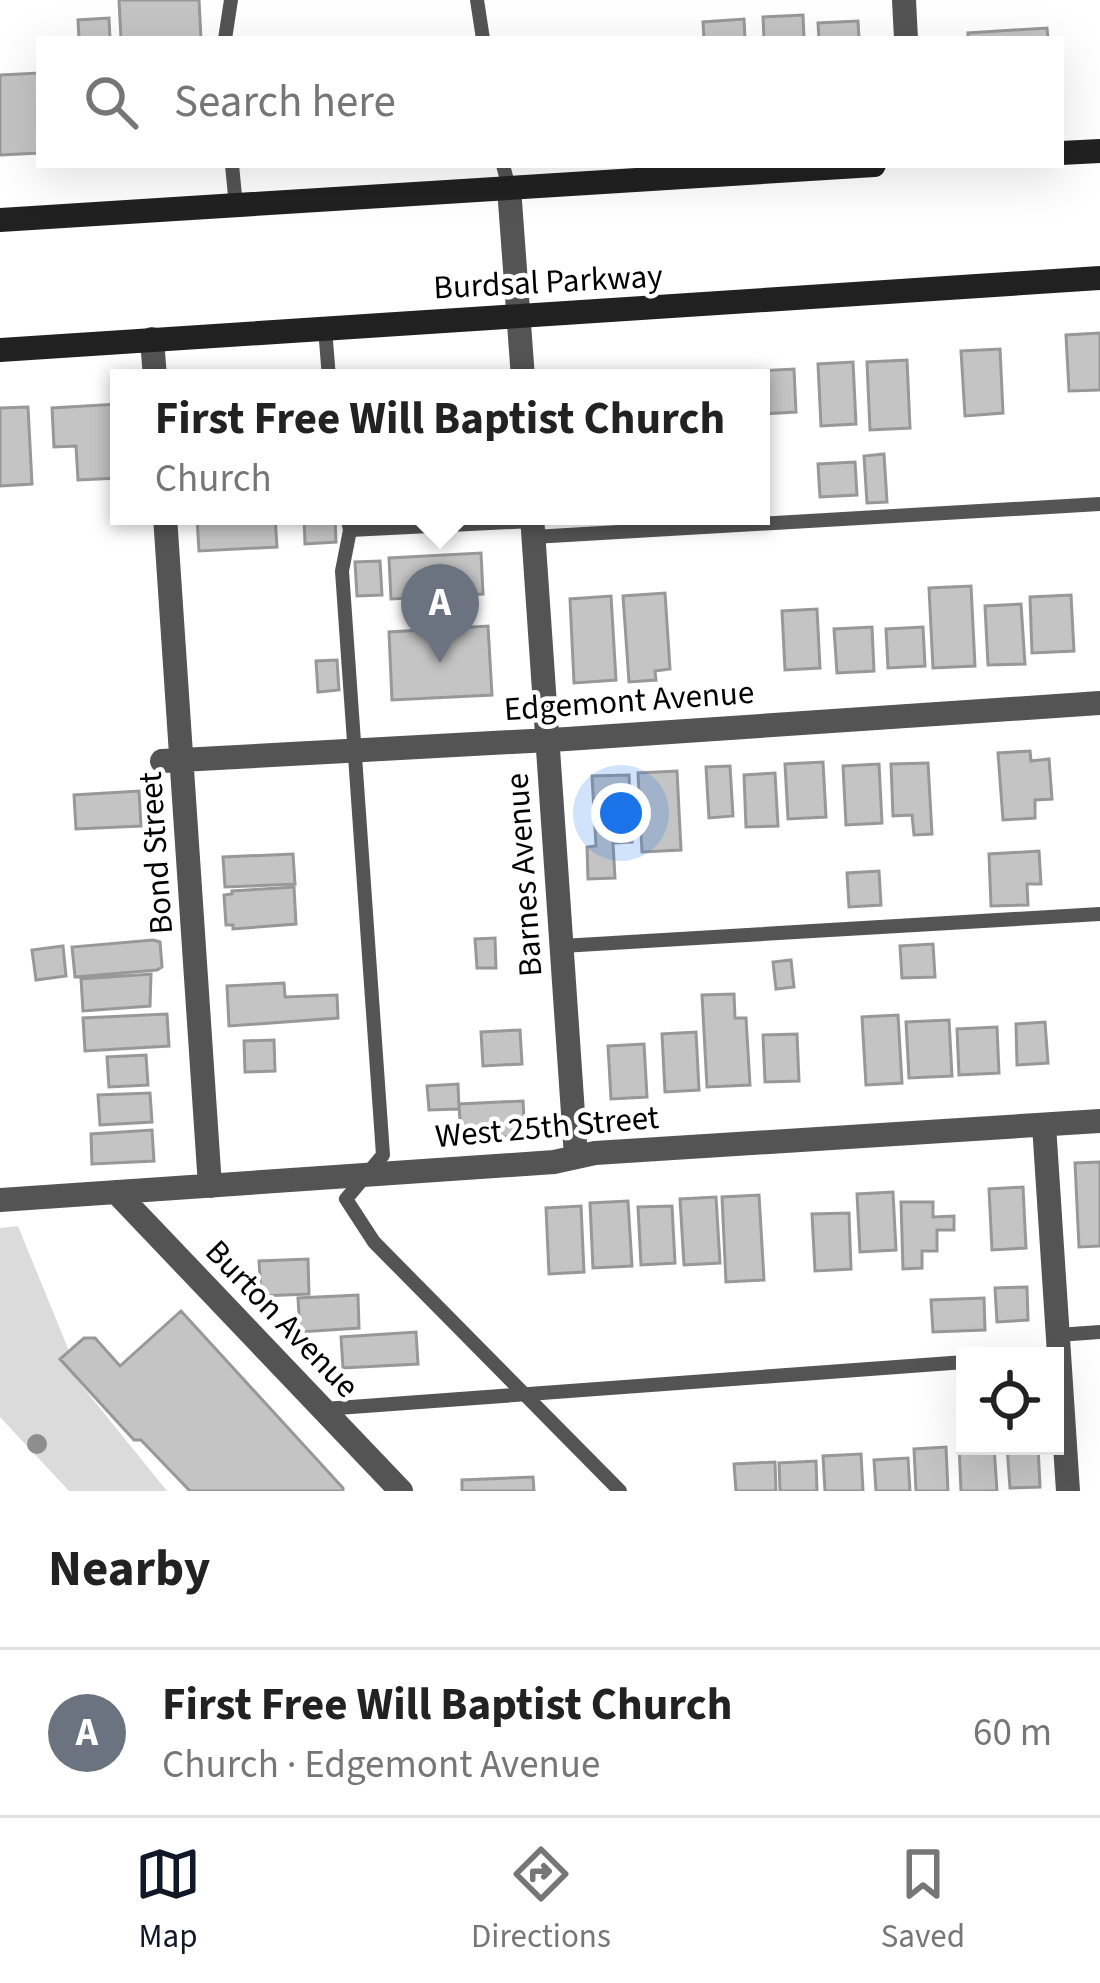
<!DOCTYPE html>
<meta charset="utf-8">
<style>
:root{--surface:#fff;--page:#f2f2f2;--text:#222;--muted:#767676;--line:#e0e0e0;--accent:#111827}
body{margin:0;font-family:"Source Sans 3",sans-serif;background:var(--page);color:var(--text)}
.controls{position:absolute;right:36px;bottom:36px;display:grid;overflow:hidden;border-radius:0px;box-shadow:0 12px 48px #0002}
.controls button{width:108px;height:108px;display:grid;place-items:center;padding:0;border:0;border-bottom:3px solid var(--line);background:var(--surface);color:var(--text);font:60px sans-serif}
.you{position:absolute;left:621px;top:813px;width:42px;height:42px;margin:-30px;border:9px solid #fff;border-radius:50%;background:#1a73e8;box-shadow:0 0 0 18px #1a73e833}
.badge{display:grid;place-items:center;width:78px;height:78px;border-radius:50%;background:var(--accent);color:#fff;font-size:39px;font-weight:700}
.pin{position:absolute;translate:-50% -99px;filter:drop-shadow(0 3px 6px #0008)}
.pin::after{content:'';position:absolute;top:63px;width:42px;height:36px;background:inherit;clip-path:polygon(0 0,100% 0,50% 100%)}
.popup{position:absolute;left:110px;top:369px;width:660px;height:156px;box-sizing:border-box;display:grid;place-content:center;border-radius:0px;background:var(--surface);filter:drop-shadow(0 3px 9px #0005);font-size:39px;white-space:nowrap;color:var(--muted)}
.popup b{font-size:45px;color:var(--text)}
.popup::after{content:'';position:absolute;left:50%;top:100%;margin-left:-24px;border:24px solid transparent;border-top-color:var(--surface)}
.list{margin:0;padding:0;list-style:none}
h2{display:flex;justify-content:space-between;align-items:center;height:156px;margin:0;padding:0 48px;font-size:51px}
h2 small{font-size:39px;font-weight:400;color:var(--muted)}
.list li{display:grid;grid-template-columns:78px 1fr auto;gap:36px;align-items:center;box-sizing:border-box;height:168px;padding:0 48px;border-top:3px solid var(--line)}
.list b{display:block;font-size:45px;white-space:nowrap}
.list p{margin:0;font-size:39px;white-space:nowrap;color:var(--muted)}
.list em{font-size:39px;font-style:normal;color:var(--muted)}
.icon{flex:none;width:66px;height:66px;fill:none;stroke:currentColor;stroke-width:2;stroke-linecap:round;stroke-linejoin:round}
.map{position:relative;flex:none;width:1100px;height:1491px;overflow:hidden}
.search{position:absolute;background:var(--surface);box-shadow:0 12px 48px #0002;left:36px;right:36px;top:36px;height:132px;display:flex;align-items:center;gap:30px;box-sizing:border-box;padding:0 42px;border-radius:0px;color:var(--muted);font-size:45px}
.sheet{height:324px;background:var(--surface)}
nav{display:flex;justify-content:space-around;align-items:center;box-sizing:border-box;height:168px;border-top:3px solid var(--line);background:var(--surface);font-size:33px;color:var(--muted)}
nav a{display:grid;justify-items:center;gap:6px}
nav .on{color:var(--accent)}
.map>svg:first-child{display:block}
</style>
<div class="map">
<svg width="1100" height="1491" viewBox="0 0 1100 1491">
<rect width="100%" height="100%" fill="#fff"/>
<path fill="#dbdbdb" d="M18 1226 69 1351 61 1360 167 1491H69L0 1417V1228Z"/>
<path fill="#c4c4c4" stroke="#989898" stroke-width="3" d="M119 0H199L201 39H121Z
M803 15 804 39H764L763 17Z
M109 18 110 39H79L78 20Z
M744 19 745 39H704L703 22Z
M858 21 859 39H819L818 23Z
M1047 28 1048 39H968V33Z
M39 73V153L0 155V75Z
M1100 333V390L1069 391 1066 335Z
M1000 349 1003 413 965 416 961 351Z
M907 360 910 428 870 430 867 362Z
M853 362 856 424 821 426 818 364Z
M794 369 796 412 761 414V378H721V373Z
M118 404 119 478 78 480 76 446 54 447 52 408Z
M28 407 32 484 0 486V408Z
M884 454 887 502 867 503 864 456Z
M855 462 857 495 820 497 818 464Z
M275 516 277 547 199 551 197 518Z
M304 516H335L336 542 305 544Z
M481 553 483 594 391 599 389 558Z
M380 561 382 595 357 596 355 562Z
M971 586 975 666 933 668 929 588Z
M665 593 670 669 655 671 656 680 629 682 623 596Z
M1071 595 1074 651 1032 653 1030 597Z
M611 596 616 680 574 683 570 599Z
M1021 604 1025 664 988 665 985 606Z
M817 609 820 668 785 670 782 611Z
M488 626 492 695 392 700 389 632Z
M872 627 874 671 837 673 834 629Z
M923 627 925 666 888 668 886 629Z
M337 660 339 690 318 692 316 661Z
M1030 751 1031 761 1049 759 1052 799 1035 800V818L1003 820 998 753Z
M823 762 826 817 788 819 785 764Z
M928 763 932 834 914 835 912 815 893 816 891 764Z
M879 764 882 823 846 825 843 766Z
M730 766 733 816 709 818 706 767Z
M677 771 681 850 642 852 638 773Z
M775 773 778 826 746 827 744 775Z
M629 775 632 842 613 843 615 878 588 879 587 847 596 846 592 776Z
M139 791 141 826 76 829 74 795Z
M1039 851 1041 884H1027L1028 905 991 906 989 854Z
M293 854 295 884 225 887 223 857Z
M879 871 881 905 849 907 847 873Z
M294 887 296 924 233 929V925H226L224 895 232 894V891Z
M495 938 496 968H477L475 939Z
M153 940 160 942 162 967 157 970 75 977 72 947Z
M933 944 935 977 902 978 900 946Z
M63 946 66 976 36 980 32 950Z
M791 960 794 987 776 989 773 962Z
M151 974 150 1006 83 1011 81 979Z
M284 983 285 997 337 995 338 1018 229 1026 227 986Z
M734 994 735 1018H746L750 1085 707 1087 702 995Z
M167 1014 169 1046 85 1051 83 1018Z
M898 1015 902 1083 866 1085 862 1017Z
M949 1020 952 1076 909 1078 906 1022Z
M1045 1022 1048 1063 1017 1065 1016 1024Z
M997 1027 999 1073 959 1075 957 1029Z
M520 1030 522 1064 483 1066 481 1032Z
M696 1032 699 1090 665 1092 662 1034Z
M797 1034 799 1081 765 1082 763 1035Z
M274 1040 275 1071 245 1072 244 1041Z
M644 1044 647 1097 611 1099 608 1046Z
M146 1055 148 1085 109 1087 107 1057Z
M458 1084 459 1109 429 1110 427 1086Z
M150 1093 152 1122 100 1125 98 1095Z
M523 1101 525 1136 461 1139 459 1104Z
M152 1130 154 1161 92 1164 91 1134Z
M1100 1162V1246L1079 1247 1075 1163Z
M1023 1187 1026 1248 992 1250 989 1189Z
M893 1192 896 1250 860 1252 857 1194Z
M759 1195 764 1280 726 1282 722 1197Z
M716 1197 720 1263 684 1265 680 1199Z
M628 1201 632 1266 593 1268 590 1203Z
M901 1202H933V1217L954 1216V1230H937V1251H922V1268L903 1269Z
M581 1206 584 1272 549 1274 546 1208Z
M672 1206 675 1263 641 1265 638 1207Z
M849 1213 851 1269 815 1271 812 1214Z
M308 1259 309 1294 261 1296 259 1261Z
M1027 1287 1028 1320 997 1322 995 1288Z
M358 1295 359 1328 300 1332 298 1298Z
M984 1298 985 1330 933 1332 931 1300Z
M181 1311 343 1488V1491H190L141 1440H134L60 1359 84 1338H95L120 1366Z
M416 1332 418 1364 343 1368 341 1337Z
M965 1443 994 1446 997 1491H961L959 1444Z
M1007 1446H1038L1040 1487 1010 1488Z
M946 1447 948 1491H916L914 1449Z
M861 1454 863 1491H825L823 1456Z
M908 1458 910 1491H876L874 1460Z
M816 1461 817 1491H780L779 1463Z
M775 1462 776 1491H736L734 1464Z
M533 1477 534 1491H462V1480Z"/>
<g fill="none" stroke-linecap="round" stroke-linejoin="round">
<path stroke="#545454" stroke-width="14" d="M477 0 483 39
M225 39 231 0
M232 165 236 206
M503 165 509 188
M325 328 329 378
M347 516 350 530 342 571 383 1155 346 1199 374 1242 620 1491
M350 530 532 521
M533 537 1100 504
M562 946 1100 914
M1058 1335 1100 1332
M324 1409 965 1362"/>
<path stroke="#545454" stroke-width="24" d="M904 0 906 39
M509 188 523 378
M152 339 155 378
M165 516 210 1186
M532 516 576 1157
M162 761 567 739 1100 703
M1044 1125 1068 1491
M116 1192 401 1491
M0 1200 554 1162 595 1153 1100 1121"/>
<path stroke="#212121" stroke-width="24" d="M1061 153 1100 151
M0 220 874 165
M0 350 1100 278"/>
</g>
<circle fill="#8e8e8e" cx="37" cy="1444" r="10"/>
<g text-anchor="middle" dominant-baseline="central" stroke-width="9" stroke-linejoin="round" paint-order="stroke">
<g font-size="33" fill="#000" stroke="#fff">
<text transform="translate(548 282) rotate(-3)">Burdsal Parkway</text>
<text transform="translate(629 701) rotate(-4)">Edgemont Avenue</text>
<text transform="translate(156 853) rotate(-94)">Bond Street</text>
<text transform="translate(524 875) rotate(-94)">Barnes Avenue</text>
<text transform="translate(547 1127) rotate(-5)">West 25th Street</text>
<text transform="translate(282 1319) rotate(46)">Burton Avenue</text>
</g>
</g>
</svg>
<div class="controls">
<button><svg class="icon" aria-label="locate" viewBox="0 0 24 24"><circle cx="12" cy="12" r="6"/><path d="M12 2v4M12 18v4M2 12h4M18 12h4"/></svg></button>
</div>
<div class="you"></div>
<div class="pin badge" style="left:440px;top:663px;background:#6b7280">A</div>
<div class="popup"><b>First Free Will Baptist Church</b>Church</div>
<div class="search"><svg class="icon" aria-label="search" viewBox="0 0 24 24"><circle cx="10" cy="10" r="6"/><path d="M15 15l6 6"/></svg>Search here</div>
</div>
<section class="sheet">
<h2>Nearby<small></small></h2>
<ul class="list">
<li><span class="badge" style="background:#6b7280">A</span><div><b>First Free Will Baptist Church</b><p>Church · Edgemont Avenue</p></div><em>60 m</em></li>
</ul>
</section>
<nav>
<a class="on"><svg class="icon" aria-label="map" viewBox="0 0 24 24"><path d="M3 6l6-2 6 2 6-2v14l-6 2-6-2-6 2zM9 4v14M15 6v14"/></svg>Map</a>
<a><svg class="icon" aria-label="directions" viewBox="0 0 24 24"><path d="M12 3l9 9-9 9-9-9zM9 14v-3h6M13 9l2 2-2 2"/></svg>Directions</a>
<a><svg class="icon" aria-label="saved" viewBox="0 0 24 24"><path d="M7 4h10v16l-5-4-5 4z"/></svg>Saved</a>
</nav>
